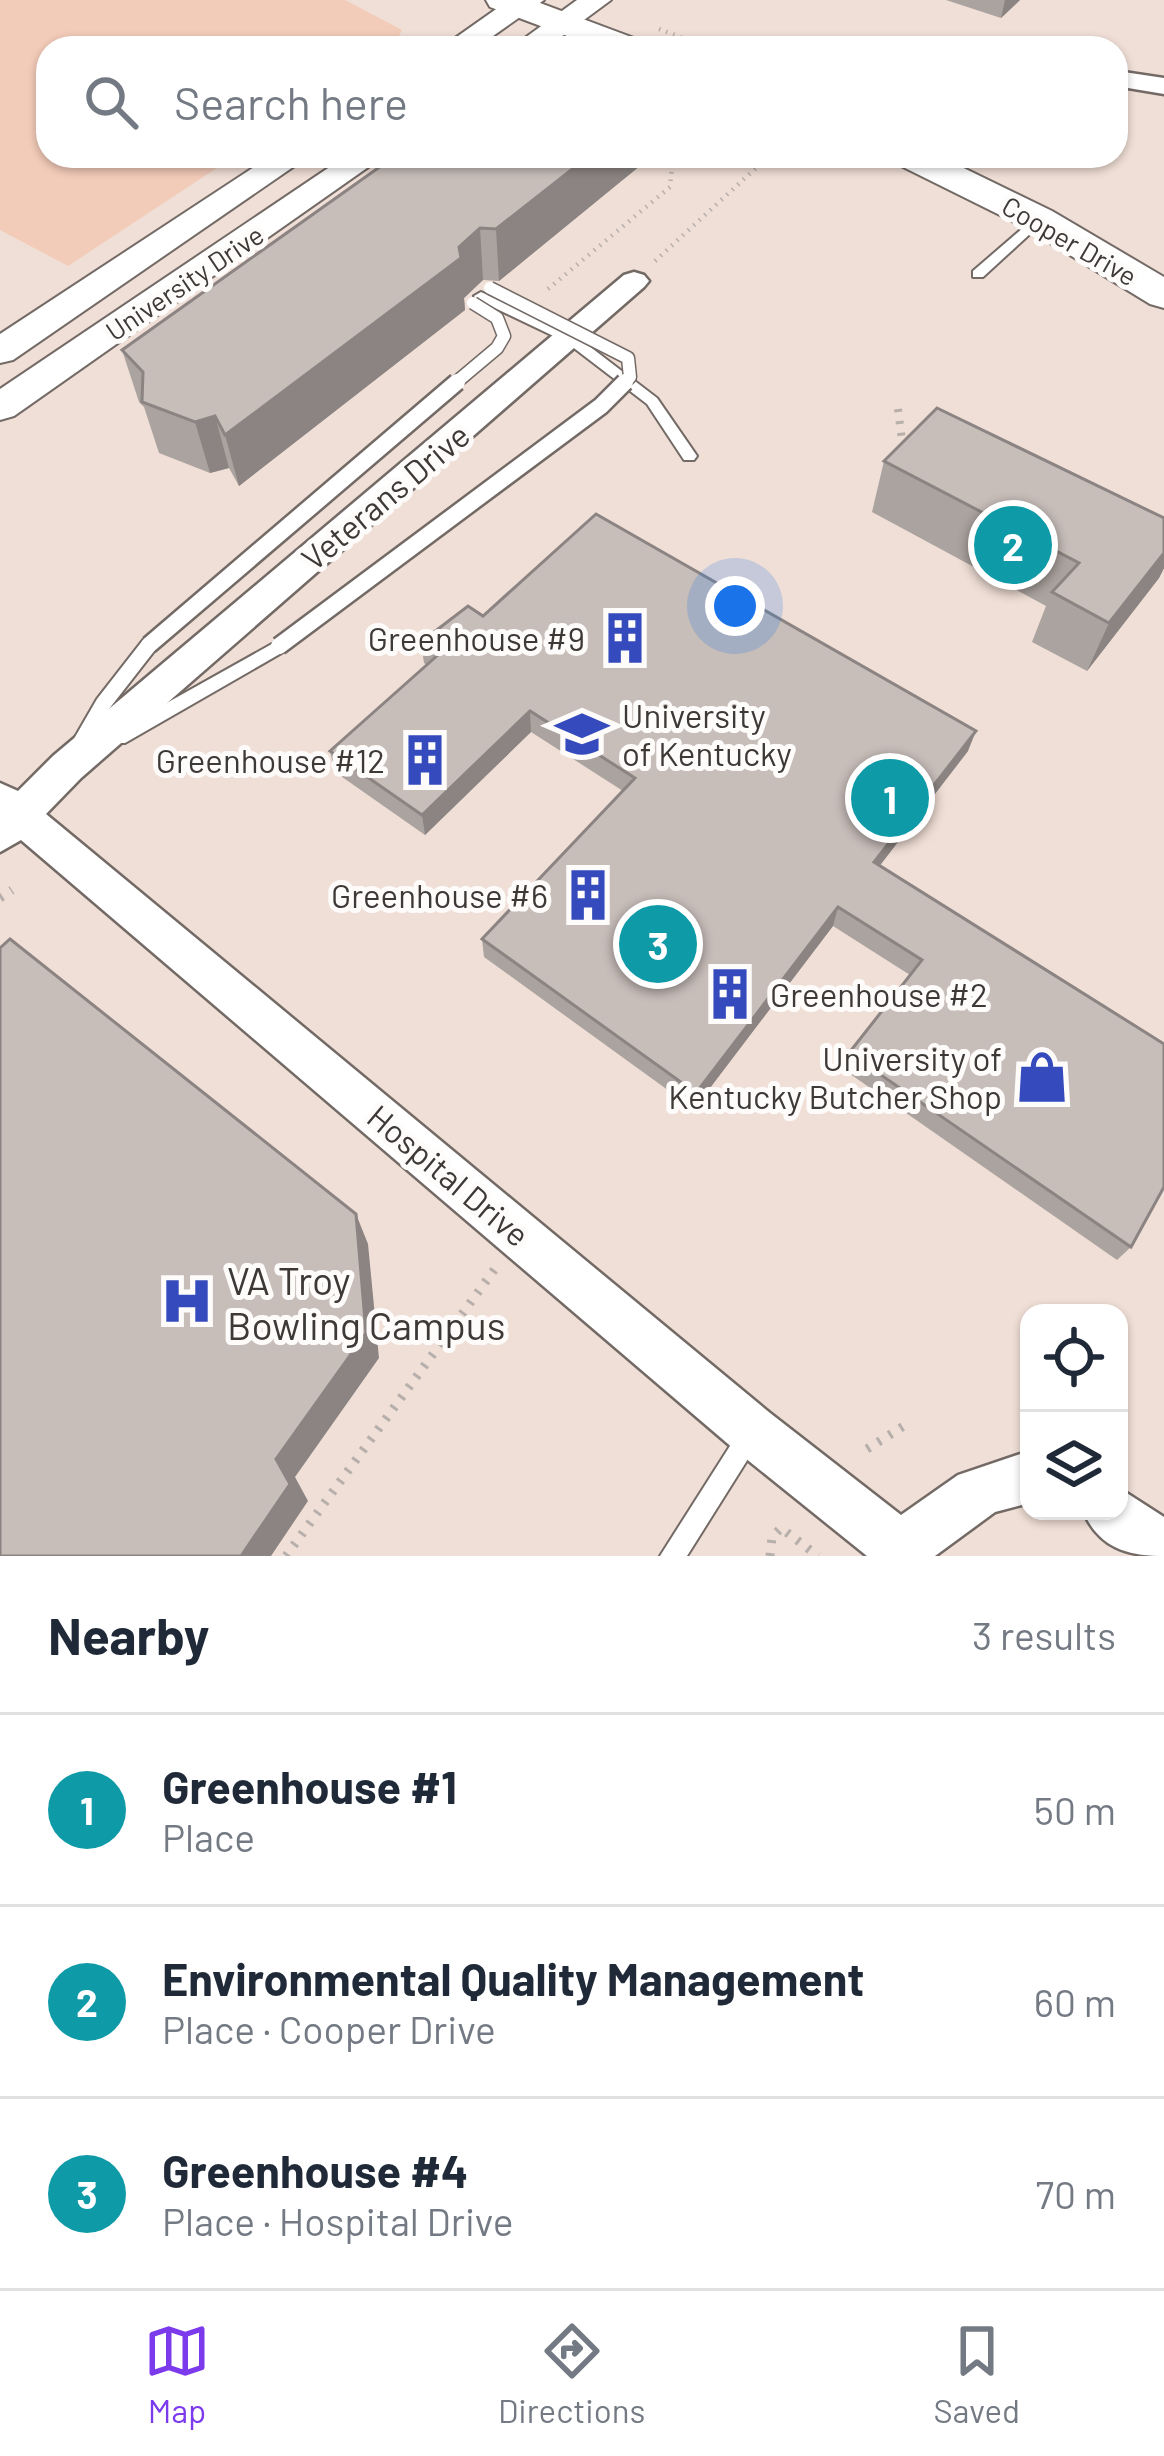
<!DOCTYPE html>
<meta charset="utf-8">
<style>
:root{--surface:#fff;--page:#f6f6f7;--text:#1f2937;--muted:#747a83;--line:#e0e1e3;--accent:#7c3aed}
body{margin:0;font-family:Barlow,sans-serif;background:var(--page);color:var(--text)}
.controls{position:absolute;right:36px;bottom:36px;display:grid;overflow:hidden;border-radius:24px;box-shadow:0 3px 9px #0004}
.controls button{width:108px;height:108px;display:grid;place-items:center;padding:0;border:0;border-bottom:3px solid var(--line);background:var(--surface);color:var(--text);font:60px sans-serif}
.you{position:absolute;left:735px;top:606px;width:42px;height:42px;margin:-30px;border:9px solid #fff;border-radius:50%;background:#1a73e8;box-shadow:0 0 0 18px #1a73e833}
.badge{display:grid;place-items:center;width:78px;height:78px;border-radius:50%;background:var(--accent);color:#fff;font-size:39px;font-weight:700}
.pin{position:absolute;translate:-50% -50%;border:6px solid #fff;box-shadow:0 3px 12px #0006}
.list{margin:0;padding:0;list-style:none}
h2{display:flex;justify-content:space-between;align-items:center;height:156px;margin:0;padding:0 48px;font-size:51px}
h2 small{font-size:39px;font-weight:400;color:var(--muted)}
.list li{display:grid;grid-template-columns:78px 1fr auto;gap:36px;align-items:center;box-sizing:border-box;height:192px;padding:0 48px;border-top:3px solid var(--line)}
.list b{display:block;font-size:45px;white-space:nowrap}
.list p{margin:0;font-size:39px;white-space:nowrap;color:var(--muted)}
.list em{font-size:39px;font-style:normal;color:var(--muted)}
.icon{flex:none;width:66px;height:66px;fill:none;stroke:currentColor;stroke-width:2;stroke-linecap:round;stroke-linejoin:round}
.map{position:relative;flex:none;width:1164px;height:1556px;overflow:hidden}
.search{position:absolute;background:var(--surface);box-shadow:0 3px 9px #0004;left:36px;right:36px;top:36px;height:132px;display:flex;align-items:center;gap:30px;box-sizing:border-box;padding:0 42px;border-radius:36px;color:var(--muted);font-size:45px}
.sheet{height:732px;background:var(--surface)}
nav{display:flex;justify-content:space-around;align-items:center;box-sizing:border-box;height:168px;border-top:3px solid var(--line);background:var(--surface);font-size:33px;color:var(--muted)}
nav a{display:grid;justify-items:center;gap:6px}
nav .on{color:var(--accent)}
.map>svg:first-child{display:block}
</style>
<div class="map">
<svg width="1164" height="1556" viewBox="0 0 1164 1556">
<rect width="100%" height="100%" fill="#f7ede8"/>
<path fill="#f0dfd6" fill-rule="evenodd" d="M0 0H1164V1556H0ZM48 48H1116V156H48ZM1029 1313H1119V1511H1029Z"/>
<path fill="#f3cbb9" d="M0 0H345L402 30 393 48H48V156H235L68 266 0 230Z"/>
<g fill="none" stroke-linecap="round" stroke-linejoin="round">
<g stroke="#736a66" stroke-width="4">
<path id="service" d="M1038 215 1043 216V222L983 277H973V271Z
M481 292 576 336 657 398 697 456 694 460H684L647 404 566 342 476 299 474 296Z
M149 639 155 640 157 645 155 650 109 709 86 749H74L71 744 97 699 143 640Z
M279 640 287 646 285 651 125 743H113L110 738 113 733Z
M750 1423 758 1427 762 1435 758 1443 687 1556H660L742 1427Z"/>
</g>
<g stroke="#736a66" stroke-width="5">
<path id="minor" d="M1117 71 1164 78V94L1116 86Z
M634 272 644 275 649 281 644 287 81 778 46 814 770 1413 901 1515 958 1475 1029 1451V1503L995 1512 935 1556H867L734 1449 21 840 0 852V783L18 791 53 756 624 275Z
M1119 1488 1164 1517V1556C1127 1556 1099 1548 1083 1511H1119Z"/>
</g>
<g stroke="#736a66" stroke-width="4">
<path id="tertiary" d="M509 0H544L476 48H441Z
M577 0H611L546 48H511Z
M271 156H309L13 360 0 363V334Z
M346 156H384L14 416 0 420V389Z"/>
</g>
<g stroke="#736a66" stroke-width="4">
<path id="secondary" d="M486 0H532L642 41 647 48H599L490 7Z
M891 156H939L1052 211 1164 277V308L1150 304 1024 227 897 164Z"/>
</g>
<path stroke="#b7afab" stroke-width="4.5" stroke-dasharray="1.5 6" stroke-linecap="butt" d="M659 29 709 48
M655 261 769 156
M548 289 670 187 673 156"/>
<path stroke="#b7afab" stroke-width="8" stroke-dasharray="3 9" stroke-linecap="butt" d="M898 409 903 449"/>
<path stroke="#b7afab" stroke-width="9" stroke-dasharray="3 10" stroke-linecap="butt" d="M0 898 12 890
M867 1449 910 1422
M286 1556 497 1266
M770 1556 772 1537 781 1528 818 1556"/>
<use href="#service" fill="#fff" fill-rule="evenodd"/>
<use href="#minor" fill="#fff" fill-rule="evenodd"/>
<use href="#tertiary" fill="#fff" fill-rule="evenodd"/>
<use href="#secondary" fill="#fff" fill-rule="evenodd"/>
<g stroke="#736a66" stroke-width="15" stroke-linecap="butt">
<path id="service-bridge-far1" d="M490 288 628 358 630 377 622 385
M453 385 497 348 504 336 497 318 473 303"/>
</g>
<g stroke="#736a66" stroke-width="21" stroke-linecap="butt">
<path id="service-bridge" d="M149 645 457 382
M279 646 601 406 625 382"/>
</g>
<use href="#service-bridge-far1" stroke="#fff" stroke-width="12"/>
<use href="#service-bridge" stroke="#fff" stroke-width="16"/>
</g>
<path fill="#aba39f" d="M946 0H1020L1001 18Z
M652 156 499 281 483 280 464 298 465 310 239 486 229 468 210 473 159 453 144 407 139 402 122 350Z
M884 461 1164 518V568L1159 578 1087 671 1032 642 1046 606 872 512Z
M483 616 968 751 880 865 1131 1247 1117 1260 843 1069 849 1053 910 975 833 926 694 1109 484 957 482 939 623 791 531 732 425 835 335 772 330 751 427 665 424 663 421 642Z"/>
<path fill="#8b8482" d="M1005 0H1020L1001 18Z
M589 156H652L499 281 496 229Z
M480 228 483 280 464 298 465 310 239 486 225 435Z
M215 416 229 468 210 473 195 422Z
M1164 553V568L1159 578 1087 671 1109 623Z
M530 711 531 732 425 835 422 815Z
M976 731 968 751 868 881 874 862Z
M838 907 833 926 694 1109 696 1093Z
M356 1214 368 1244 379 1358 295 1477 308 1501 271 1556H241L276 1459Z"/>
<path fill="#c7bdb9" stroke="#8b8482" stroke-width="3" d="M395 156H589L496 229 480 228 459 247 461 258 225 435 215 416 195 422 142 402 143 372 122 350Z
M937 408 1164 518V553L1109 623 1052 592 1079 563 884 461Z
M596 514 976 731 874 862 1164 1044V1187L1131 1247 849 1053 922 960 838 907 696 1093 482 939 635 778 530 711 422 815 330 751 439 654 421 642 468 606 483 616Z
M10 939 356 1214 366 1333 276 1459 290 1484 241 1556H0V948Z"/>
<defs>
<g id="building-bare" transform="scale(4.14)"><path d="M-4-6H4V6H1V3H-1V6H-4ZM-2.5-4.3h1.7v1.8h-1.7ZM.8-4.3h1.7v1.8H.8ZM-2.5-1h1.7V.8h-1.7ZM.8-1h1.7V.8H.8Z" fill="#354bbd" stroke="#fefcfb" stroke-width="2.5" paint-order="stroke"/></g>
<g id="university-bare" transform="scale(4.14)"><path d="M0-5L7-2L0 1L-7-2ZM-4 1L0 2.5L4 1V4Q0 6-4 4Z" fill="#354bbd" stroke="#fefcfb" stroke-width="2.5" paint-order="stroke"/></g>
<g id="shop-bare" transform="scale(4.14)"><path d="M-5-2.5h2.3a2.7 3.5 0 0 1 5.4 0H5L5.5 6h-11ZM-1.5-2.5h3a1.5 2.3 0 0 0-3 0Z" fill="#354bbd" stroke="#fefcfb" stroke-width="2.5" paint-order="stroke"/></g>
<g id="hospital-bare" transform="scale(4.14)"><path d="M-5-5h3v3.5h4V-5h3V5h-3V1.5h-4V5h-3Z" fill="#354bbd" stroke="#fefcfb" stroke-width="2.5" paint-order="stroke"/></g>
</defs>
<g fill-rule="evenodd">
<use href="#building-bare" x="625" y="638"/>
<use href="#university-bare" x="582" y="734"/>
<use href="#building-bare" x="425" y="760"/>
<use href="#building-bare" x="588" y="895"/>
<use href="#building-bare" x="730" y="994"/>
<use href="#shop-bare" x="1042" y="1077"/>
<use href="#hospital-bare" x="187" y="1301"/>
</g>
<g text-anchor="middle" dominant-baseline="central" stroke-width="10" stroke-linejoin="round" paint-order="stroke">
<g font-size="27" fill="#3d3937" stroke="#fefcfb">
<text transform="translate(1070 240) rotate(30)">Cooper Drive</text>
<text transform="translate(184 282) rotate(-34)">University Drive</text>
</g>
<g font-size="33" fill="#3d3937" stroke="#fefcfb">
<text transform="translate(385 496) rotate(-40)">Veterans Drive</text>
<text transform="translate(449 1175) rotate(40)">Hospital Drive</text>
</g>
<g font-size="33" fill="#3d3937" stroke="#fefcfb" text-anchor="end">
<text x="585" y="638">Greenhouse #9</text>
<text x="622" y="715" text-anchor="start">University<tspan x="622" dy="38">of Kentucky</tspan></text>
<text x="385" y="760">Greenhouse #12</text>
<text x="548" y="895">Greenhouse #6</text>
<text x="770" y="994" text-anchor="start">Greenhouse #2</text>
<text x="1002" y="1058">University of<tspan x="1002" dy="38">Kentucky Butcher Shop</tspan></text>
</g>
<g font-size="39" fill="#3d3937" stroke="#fefcfb" text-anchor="start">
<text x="227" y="1279">VA Troy<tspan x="227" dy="45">Bowling Campus</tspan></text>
</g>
</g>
</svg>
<div class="controls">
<button><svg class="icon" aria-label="locate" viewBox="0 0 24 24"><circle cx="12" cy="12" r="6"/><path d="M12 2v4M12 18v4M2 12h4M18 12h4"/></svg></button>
<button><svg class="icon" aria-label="layers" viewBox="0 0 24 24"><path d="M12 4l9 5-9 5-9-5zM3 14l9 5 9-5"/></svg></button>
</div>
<div class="you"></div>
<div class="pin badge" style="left:890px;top:798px;background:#0f9aa8">1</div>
<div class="pin badge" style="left:1013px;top:545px;background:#0f9aa8">2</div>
<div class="pin badge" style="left:658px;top:944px;background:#0f9aa8">3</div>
<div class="search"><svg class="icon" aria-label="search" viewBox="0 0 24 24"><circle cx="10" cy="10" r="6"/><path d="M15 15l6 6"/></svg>Search here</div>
</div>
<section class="sheet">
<h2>Nearby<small>3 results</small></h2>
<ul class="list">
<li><span class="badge" style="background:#0f9aa8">1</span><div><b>Greenhouse #1</b><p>Place</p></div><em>50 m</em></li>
<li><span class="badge" style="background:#0f9aa8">2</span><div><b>Environmental Quality Management</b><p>Place · Cooper Drive</p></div><em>60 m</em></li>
<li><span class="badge" style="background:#0f9aa8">3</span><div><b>Greenhouse #4</b><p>Place · Hospital Drive</p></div><em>70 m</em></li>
</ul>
</section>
<nav>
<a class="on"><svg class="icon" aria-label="map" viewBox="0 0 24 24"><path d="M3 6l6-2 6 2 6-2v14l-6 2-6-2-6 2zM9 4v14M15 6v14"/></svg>Map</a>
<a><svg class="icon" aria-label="directions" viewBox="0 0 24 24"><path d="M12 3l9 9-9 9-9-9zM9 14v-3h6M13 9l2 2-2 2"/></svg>Directions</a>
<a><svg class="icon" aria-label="saved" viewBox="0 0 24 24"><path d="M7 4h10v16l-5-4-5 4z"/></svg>Saved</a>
</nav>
